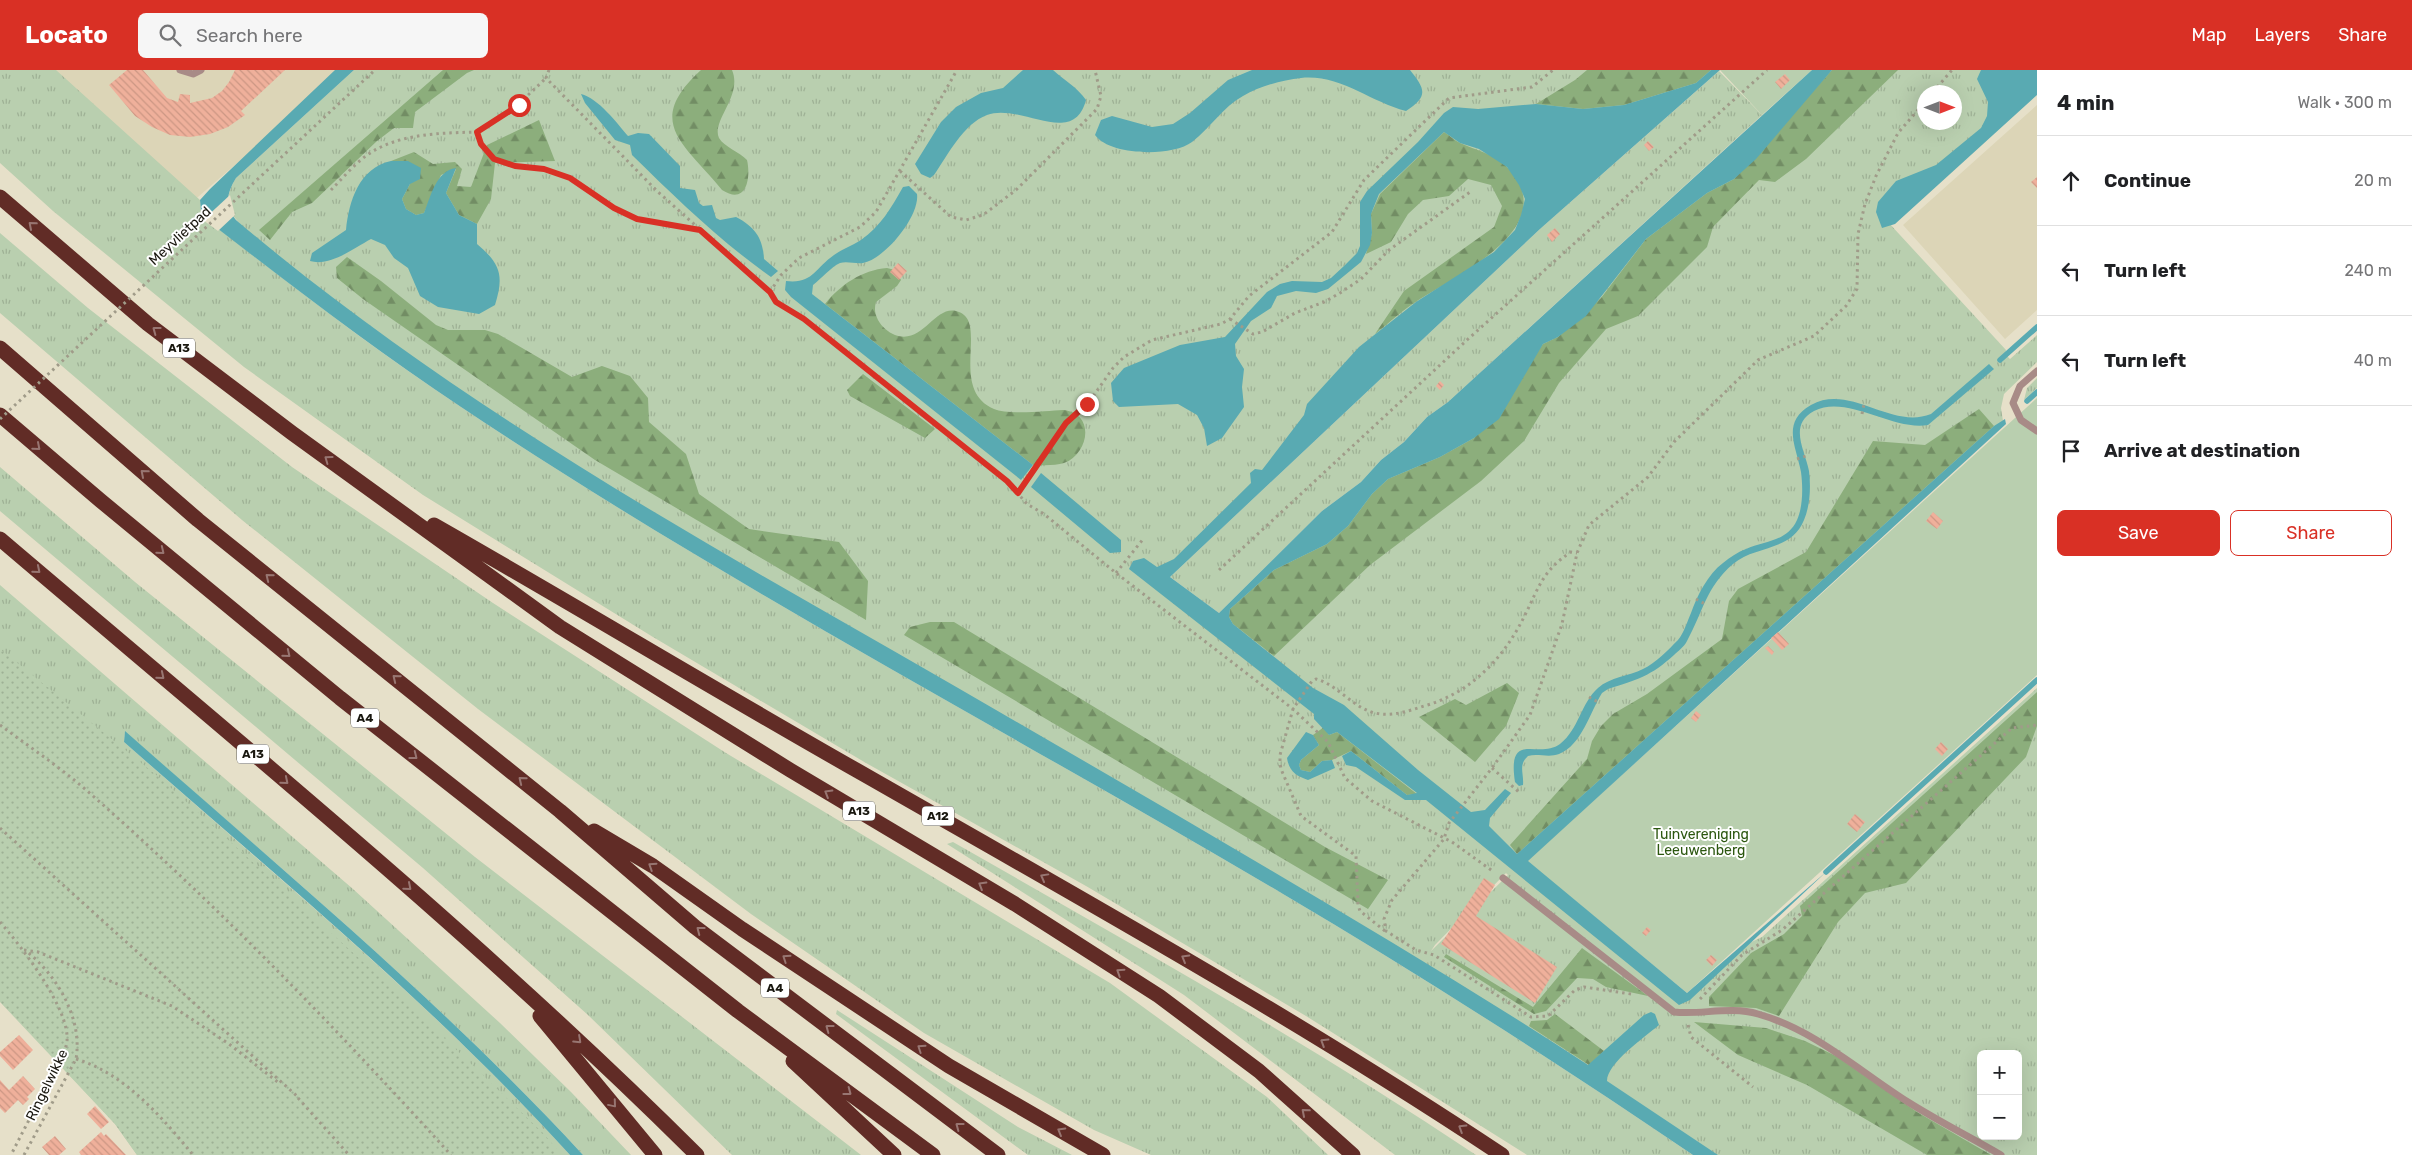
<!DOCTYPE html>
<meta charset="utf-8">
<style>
:root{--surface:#fff;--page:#f6f6f6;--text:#202124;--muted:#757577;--line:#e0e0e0;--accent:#d93025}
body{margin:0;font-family:Rubik,sans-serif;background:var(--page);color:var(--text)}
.controls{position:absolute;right:15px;bottom:15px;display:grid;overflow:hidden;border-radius:8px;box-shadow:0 5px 20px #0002}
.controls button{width:45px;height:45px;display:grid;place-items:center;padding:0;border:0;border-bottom:1px solid var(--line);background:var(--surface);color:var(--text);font:25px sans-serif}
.compass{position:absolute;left:1917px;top:15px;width:45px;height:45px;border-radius:50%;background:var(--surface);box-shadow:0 5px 20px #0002;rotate:90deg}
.stop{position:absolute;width:15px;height:15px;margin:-11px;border:4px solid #d93025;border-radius:50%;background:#fff}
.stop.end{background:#d93025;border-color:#fff;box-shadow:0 1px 5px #0008}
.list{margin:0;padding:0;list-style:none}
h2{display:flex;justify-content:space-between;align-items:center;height:65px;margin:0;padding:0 20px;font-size:21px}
h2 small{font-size:16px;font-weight:400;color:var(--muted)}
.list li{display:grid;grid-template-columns:32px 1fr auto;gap:15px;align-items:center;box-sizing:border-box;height:90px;padding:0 20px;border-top:1px solid var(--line)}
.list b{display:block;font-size:19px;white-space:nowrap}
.list em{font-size:16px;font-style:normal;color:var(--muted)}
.actions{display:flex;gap:10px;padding:15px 20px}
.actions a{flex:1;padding:11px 0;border:1px solid var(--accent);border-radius:8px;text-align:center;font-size:18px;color:var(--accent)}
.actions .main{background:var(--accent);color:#fff}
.icon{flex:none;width:28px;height:28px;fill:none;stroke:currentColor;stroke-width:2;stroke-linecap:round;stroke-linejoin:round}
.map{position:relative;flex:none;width:2037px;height:1085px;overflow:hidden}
header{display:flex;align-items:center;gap:30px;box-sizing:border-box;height:70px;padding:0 25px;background:var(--accent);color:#fff}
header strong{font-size:24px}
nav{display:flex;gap:28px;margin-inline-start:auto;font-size:18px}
.search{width:350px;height:45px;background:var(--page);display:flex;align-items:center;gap:12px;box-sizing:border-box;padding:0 18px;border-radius:8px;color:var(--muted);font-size:19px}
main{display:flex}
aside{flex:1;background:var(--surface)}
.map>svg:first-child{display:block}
</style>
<header>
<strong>Locato</strong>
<div class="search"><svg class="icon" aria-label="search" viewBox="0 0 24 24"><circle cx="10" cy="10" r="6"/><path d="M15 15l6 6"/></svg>Search here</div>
<nav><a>Map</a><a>Layers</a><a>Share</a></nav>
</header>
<main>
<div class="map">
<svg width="2037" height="1085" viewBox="0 0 2037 1085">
<defs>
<pattern id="grass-tufts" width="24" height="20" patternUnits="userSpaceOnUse" patternTransform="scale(1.25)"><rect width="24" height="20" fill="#b9cfaf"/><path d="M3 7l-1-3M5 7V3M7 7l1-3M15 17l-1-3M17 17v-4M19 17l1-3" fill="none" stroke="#9eb195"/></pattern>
<pattern id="forest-firs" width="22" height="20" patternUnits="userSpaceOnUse" patternTransform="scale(1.25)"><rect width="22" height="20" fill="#8cae7c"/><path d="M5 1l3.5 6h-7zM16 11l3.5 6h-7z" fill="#728d64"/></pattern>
<pattern id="park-dots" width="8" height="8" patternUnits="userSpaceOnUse" patternTransform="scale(1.25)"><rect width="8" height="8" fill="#b9cfaf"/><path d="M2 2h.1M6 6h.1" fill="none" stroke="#9eb195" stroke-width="1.8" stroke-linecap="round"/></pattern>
<pattern id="building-back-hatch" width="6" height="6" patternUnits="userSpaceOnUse" patternTransform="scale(1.25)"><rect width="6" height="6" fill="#efb09b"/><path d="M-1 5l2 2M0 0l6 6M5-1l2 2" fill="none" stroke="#cc9784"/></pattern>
</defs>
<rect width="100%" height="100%" fill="#e6e0c9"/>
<path fill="#dcd5b7" d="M54 0H345L191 133Z
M2037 35V240L2005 269 1903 155Z"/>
<path fill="url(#grass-tufts)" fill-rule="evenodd" d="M0 0H56L200 130 201 141 205 148C288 213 372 278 461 337 726 514 1009 662 1283 824 1422 906 1559 994 1693 1085H1527L1306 946 1086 816 866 693 653 567 423 425 244 297 53 141 0 93Z
M354 0H1715L1523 169 1161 510 1214 550 1821 0H2037V13L1888 152 2006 280 2005 284 2010 289 2037 265V292L2004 324 2001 338 2003 351 1515 793 1682 930 1745 875 1762 867 2037 618V1085H1703L1416 897 1001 654 442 317 245 171 251 164C230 145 220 135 236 108ZM1924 22H1954V52H1924ZM1506 803 1508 805 1431 881 1435 875ZM1981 984H2018V1066H1981Z
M1719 1 1762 45 1448 332 1427 347 1404 372 1381 390 1361 412 1322 441 1219 543 1170 507 1540 159Z
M0 163 88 238 292 397 493 533 726 683 1110 913 1267 1027 1328 1085H1151L1094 1060 924 963 751 844 478 639 242 450 0 243Z
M2037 308V318L2024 330 2027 318Z
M0 397 135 512 475 787 861 1085H732L588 945 423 798 0 441Z
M0 515 353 819 500 953 571 1022 631 1085H583C442 932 281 799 125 662L124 672C276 807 434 935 570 1085H137L115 1054 63 998 0 836Z
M953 772C1130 873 1307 972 1476 1085H1395L1184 925 947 774Z
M837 940 1018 1057 1072 1085H1028L836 944Z"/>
<path fill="url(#forest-firs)" d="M443 0H474L467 3 415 42 413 58H394L377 71 312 133 292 142 270 170 259 160Z
M701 0H732C743 26 711 51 719 68 724 77 740 82 747 90 751 107 747 136 722 120 685 74 643 53 701 0Z
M1587 0H1711L1696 13 1624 35 1583 39 1536 34 1575 10Z
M1832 0H1898L1806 89 1775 112 1759 110 1713 157 1707 177 1638 246 1606 259 1559 313 1524 371 1481 411 1370 495 1274 586 1233 554 1229 547 1230 539 1274 500 1327 474 1348 456 1372 424 1388 409 1440 387 1474 368 1543 274 1558 267 1601 228 1646 169 1707 123 1734 109Z
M539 50 555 91 495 93 491 129 477 154 459 145 446 123 456 99 441 105 424 143 416 145 406 139 402 129 410 114 391 91 414 82 433 94 455 92 462 99 457 116 471 117 487 75Z
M1444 62C1449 65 1454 70 1460 73 1476 80 1494 84 1507 97 1564 155 1460 204 1420 229 1404 239 1390 252 1375 264L1404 221 1494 157 1502 136 1491 115 1468 109 1449 126 1423 130 1408 144 1391 172 1366 184 1372 163 1371 144 1380 124Z
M347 187 381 211 436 255 448 260H485L498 264 572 307 602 296 630 306 648 328 649 352 686 384 699 424 749 459 839 472 868 511 866 550 595 390 363 229 337 208 336 197Z
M887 198 895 200 901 210 897 216 876 232C874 239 875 244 878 250 882 257 888 262 895 265 923 275 934 236 956 241 991 249 947 319 994 339 1008 345 1047 341 1063 340 1096 343 1089 384 1064 393 1055 396 1042 395 1033 395L825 234C840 215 862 200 887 198Z
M863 304 935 359 925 368 850 326 847 320Z
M1979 339 1994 356 1517 784 1510 775 1587 689 1592 671 1601 656 1613 644 1647 624 1722 569 1729 531 1738 519 1806 482 1873 371 1925 375Z
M930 552H954L1325 777 1388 810 1368 839 904 565 910 557Z
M1507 613 1519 623 1506 656 1475 692 1419 647 1455 629 1466 635Z
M2037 622V656L2026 687 1906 813 1865 823 1838 852 1779 946 1756 938 1709 936V927L1751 883 1784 864 1802 846 1800 836Z
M1324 657 1329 665 1337 662 1417 724 1407 725 1351 681 1332 690 1322 691 1310 702 1301 700 1299 695 1301 690 1319 675 1313 665Z
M1582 878 1648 926 1606 917 1593 909 1577 908 1546 941 1534 944 1444 887 1446 884 1533 937Z
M1555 944 1604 981 1589 995 1529 956 1531 951 1547 950Z
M1694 952 1766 958 1805 971 1836 986 1917 1042 1991 1085H1927L1807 1015 1738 985Z"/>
<path fill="url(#park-dots)" d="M0 579 160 708 393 919 543 1063 562 1085H137L115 1054 0 932Z"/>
<path fill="#b9cfaf" d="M1720 0H1812L1762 45Z
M2037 328V605L1687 923 1527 791Z"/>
<path fill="#59aab2" d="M335 0H354L236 108C227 123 224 135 236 150 439 322 669 453 899 584 1022 655 1145 726 1267 798 1375 862 1483 926 1588 995L1644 945 1651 942 1655 944 1659 955C1645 967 1607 993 1607 1011L1718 1085H1693C1559 994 1422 906 1283 824 1009 662 726 514 461 337 372 278 288 213 204 148L201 141 200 130 210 119Z
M1023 0H1053C1064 10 1078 18 1086 30 1073 79 1020 32 987 45 963 54 948 85 934 105L930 108 921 104 915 94 941 52 956 37 981 23 1003 18Z
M1252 0H1410C1425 19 1429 26 1406 41 1370 32 1340 4 1301 8 1282 10 1260 16 1243 26 1223 37 1210 58 1192 72 1172 87 1110 86 1095 65L1101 50 1112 46 1152 57 1173 54 1190 43 1228 10Z
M1711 0H1720L1540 159 1170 507 1219 543 1322 441 1361 412 1381 390 1404 372 1427 347 1448 332 1812 0H1832L1756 89 1734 109 1707 123 1646 169 1586 246 1558 267 1543 274 1499 349 1474 368 1440 387 1388 409 1372 424 1348 456 1327 474 1274 500 1230 539 1229 547 1233 554 1313 618 1344 635 1418 700 1471 742 1485 740 1505 719 1511 723 1490 748 1489 756 1517 784 1994 356 2005 349 2006 354 1528 791 1687 923 1826 802 1690 930 1679 935 1426 730H1405L1356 697 1346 695 1342 686 1351 681 1407 725 1417 723 1337 662 1329 665 1314 649V644L1129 499 1133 491 1144 488 1157 497 1174 489 1251 413 1250 403 1255 399 1262 400 1304 345 1307 334 1359 277 1416 232 1494 182 1515 160 1521 145 1525 129 1519 115 1507 97 1479 79 1460 73 1444 62 1379 124 1371 144 1372 163 1370 175 1361 192 1328 219 1316 223 1296 221 1277 226 1271 238 1251 251 1235 274 1236 286 1244 299 1242 317 1244 337 1222 368 1207 376 1204 358 1197 345 1178 334 1119 337 1113 331 1111 313 1124 298 1180 275 1225 267 1267 222 1280 214 1292 211 1322 212 1331 208 1344 196 1357 183 1360 176V132L1367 121 1418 72 1444 43 1453 37 1478 39 1536 34 1583 39 1624 35 1696 13Z
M1981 0H2037V25L1895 154 1882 158 1876 142 1878 132 1896 111 1936 95 1981 58 1987 46 1988 32 1977 9Z
M581 24C598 28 617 53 628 66L638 63 649 64 680 96V118L695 120 699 133 703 136 712 135 716 148 720 150 736 147C755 157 763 168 764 189L778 201 771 207C720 171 676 128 632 85L630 75 615 70 585 33Z
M391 91H408L421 98 420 109 410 114 402 129 406 139 416 145 424 143C431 126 436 101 456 98L446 123 459 145 477 154V174C501 194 504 206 495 235L479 244 438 237 420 226 408 198 394 188 385 175 371 169C354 178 330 197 310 191L312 183 346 160C349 131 359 98 391 91Z
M909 116 917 124C920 146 885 189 863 193 856 194 847 191 840 193 831 197 821 209 813 215L812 224 1033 395 1021 410 791 227 785 220 786 211C813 214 814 199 834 185 842 179 852 176 861 170 881 156 891 138 903 117Z
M1989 294 1994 299 1928 355C1892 361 1847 324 1814 341 1788 355 1805 380 1809 401 1811 417 1810 436 1804 450 1791 482 1755 475 1733 494 1706 517 1703 542 1687 571 1684 577 1678 581 1674 585 1651 606 1637 610 1608 619L1602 623C1590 642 1582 675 1559 684 1548 688 1538 683 1528 686 1518 695 1524 703 1523 715L1519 716 1515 712C1507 659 1538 690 1560 674 1579 659 1581 633 1598 618 1610 607 1629 606 1643 599 1656 593 1668 580 1678 570 1684 563 1687 552 1691 543 1697 526 1708 504 1723 493 1730 487 1738 482 1746 479 1764 471 1787 472 1797 450 1803 437 1803 417 1801 402 1796 376 1781 352 1811 335 1850 313 1891 360 1931 344Z
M1041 403 1121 470V482L1110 483 1031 417Z
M125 661C281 799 442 932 583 1085H570C434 935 276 806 124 672Z
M1306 662 1313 665 1319 675 1301 690 1299 695 1301 700 1310 702 1322 691 1332 690 1335 698 1308 710C1296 706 1289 701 1287 688Z"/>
<path fill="#e6e0c9" d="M230 125 235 145 218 161 203 150Z"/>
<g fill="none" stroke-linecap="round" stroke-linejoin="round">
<path stroke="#59aab2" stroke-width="5.5" d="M2000 290 2037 257
M2027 331 2037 322
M1826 802 2037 610"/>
</g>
<path fill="url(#building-back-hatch)" d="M127 0H143L167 28 178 32 180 24 190 25V33L212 28 222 21 229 12 235 0H285L241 41 245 45 228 57 210 64 190 67 170 65 152 57 135 46 109 15Z
M1785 4 1790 10 1781 19 1775 12Z
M1648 71 1654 77 1649 81 1644 75Z
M2037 107V118L2031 112Z
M1555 158 1560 164 1552 172 1547 165Z
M898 193 907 201 899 210 890 202Z
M1440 311 1444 315 1440 320 1436 316Z
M1933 442 1943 451 1937 459 1926 451Z
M1778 562 1789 574 1782 580 1771 568Z
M1768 576 1774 582 1772 585 1765 578Z
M1696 641 1701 645 1696 652 1691 648Z
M1941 672 1948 679 1942 686 1935 679Z
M1855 744 1865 752 1857 762 1847 754Z
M1484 808 1495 815 1476 846 1557 897 1535 933 1441 874Z
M1647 857 1651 860 1646 866 1642 863Z
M1711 885 1717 890 1712 896 1706 890Z
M19 965 33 980 13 1000 0 986V982Z
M23 1006 35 1019 27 1027 29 1029 23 1035 18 1030 5 1043 0 1038V1010L9 1020Z
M95 1036 109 1052 101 1059 87 1044Z
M101 1062 104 1066 106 1064 126 1085H81L79 1082Z
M55 1066 66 1079 59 1085H49L42 1077Z"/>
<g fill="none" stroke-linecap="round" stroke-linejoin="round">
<path stroke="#a09b89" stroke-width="3" stroke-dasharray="2.5 4" stroke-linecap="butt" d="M549 0 546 8 657 121 770 222 776 232 804 249 1007 411 1027 434 1044 444 1116 503 1293 639 1328 672 1345 708 1372 731 1452 772 1494 802
M1933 22 1952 0
M477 62 481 74 494 89 515 96 544 99 570 108 590 120 614 138 637 149 699 160
M900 101 951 147 966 150 983 145 1016 120 1097 39 1101 26 1095 0
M331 120C345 106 359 88 377 79 407 63 445 63 477 62 504 49 525 28 546 8
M770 222 781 205 799 188 860 157 876 142 957 0
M1230 249 1253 264 1262 262 1295 243 1324 232 1340 223 1361 209 1389 180 1470 122
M1862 344 1864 334
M1797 389 1806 386
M1018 423 1066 353 1087 335 1113 298 1124 287 1152 270 1221 254 1230 249 1249 226 1332 162 1364 110 1449 28 1532 17 1553 0
M1219 500 1467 270 1767 0
M1116 503 1144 468
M1696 529 1705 534
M1589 627 1598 632
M0 655C31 678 64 700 93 726 220 838 338 960 451 1085
M1492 698 1521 724
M0 758 298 1027
M0 852C21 876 70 939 67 971 65 986 55 1000 48 1013 36 1037 23 1061 11 1085
M1385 861 1360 841 1358 835 1356 786 1301 746 1281 699 1280 693V685L1293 639 1312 611 1316 609C1338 615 1353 638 1375 643 1392 647 1408 641 1424 636 1471 623 1504 588 1525 545 1539 517 1543 500 1571 482L1577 483
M24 880 38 882 172 936 229 974 279 1013
M1631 924 1584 917 1575 920 1548 946 1531 947 1434 885 1416 880 1386 861 1384 849 1392 830 1444 769 1449 753 1492 698 1530 645 1562 554 1577 483 1589 455 1648 407 1674 372 1758 290 1814 266 1846 236 1857 219 1858 164 1865 134 1876 106 1898 63 1924 33
M1700 929 1742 885 1782 860 2012 658 2037 655
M1688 955 1691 967 1753 1017
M76 989C124 1003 162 1047 193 1085
M298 1028 349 1085
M24 1085 76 989C83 949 57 905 26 881"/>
<path stroke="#a88b87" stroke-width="7" d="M180 0 193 4 201 0
M2037 301 2020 316 2013 333 2021 350 2037 361
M1503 808 1674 942C1701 945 1730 936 1758 944 1815 960 1859 1001 1908 1032 1938 1051 1970 1067 2001 1085"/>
<path stroke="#612c26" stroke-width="15" d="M0 127 148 254 292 363 560 557 790 700 1015 834 1159 926 1259 1001 1353 1085
M0 278 198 450 560 741 695 857 998 1085
M0 345 101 431 340 628 738 941 933 1085
M434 455C578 537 720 623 865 705 1080 828 1296 948 1502 1085
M0 469C236 670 477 866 697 1085
M594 761 653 796 742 859 949 996 1103 1085
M540 946 655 1085
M793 991 894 1085"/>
<path stroke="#a09b89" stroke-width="3" stroke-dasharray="2.5 4" stroke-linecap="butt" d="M0 349 375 0"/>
</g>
<defs><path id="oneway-chevron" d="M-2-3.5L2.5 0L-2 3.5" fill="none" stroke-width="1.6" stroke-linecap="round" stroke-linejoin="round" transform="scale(1.25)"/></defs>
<g stroke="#987672">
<use href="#oneway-chevron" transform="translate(32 155) rotate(-139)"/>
<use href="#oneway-chevron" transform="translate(156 260) rotate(-143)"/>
<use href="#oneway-chevron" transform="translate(37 377) rotate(41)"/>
<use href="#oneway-chevron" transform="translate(328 389) rotate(-144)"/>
<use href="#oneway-chevron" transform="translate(144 403) rotate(-139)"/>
<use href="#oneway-chevron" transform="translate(161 481) rotate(39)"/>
<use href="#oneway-chevron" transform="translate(37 500) rotate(40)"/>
<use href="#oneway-chevron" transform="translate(269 507) rotate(-141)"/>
<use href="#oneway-chevron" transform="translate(287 584) rotate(39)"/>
<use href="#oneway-chevron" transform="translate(161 606) rotate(40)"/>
<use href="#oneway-chevron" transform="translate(396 608) rotate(-141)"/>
<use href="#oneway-chevron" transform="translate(414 686) rotate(38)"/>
<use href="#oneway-chevron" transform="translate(522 710) rotate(-141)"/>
<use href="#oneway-chevron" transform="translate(285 711) rotate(40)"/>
<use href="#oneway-chevron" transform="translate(828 723) rotate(-149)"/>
<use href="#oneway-chevron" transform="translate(652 796) rotate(-147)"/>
<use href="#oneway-chevron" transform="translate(1044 807) rotate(-151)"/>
<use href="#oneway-chevron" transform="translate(982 815) rotate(-149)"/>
<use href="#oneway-chevron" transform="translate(408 817) rotate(41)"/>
<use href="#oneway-chevron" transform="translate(700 860) rotate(-142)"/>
<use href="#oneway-chevron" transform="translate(786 888) rotate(-146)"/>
<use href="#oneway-chevron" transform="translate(1185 888) rotate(-150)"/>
<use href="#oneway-chevron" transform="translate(1120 902) rotate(-147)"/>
<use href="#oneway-chevron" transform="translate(829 958) rotate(-143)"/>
<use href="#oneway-chevron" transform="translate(578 970) rotate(43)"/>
<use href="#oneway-chevron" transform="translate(1324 972) rotate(-148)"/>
<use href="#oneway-chevron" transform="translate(921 978) rotate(-146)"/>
<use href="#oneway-chevron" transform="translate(848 1022) rotate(37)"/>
<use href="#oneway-chevron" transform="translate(613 1034) rotate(50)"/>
<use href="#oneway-chevron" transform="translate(1305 1042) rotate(-139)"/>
<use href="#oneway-chevron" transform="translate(959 1056) rotate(-143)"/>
<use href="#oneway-chevron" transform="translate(1462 1058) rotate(-148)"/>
<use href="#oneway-chevron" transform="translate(1061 1061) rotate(-150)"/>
</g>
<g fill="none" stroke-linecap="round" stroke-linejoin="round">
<path stroke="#d93025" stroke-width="6" d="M519 35 477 62 481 74 494 89 515 96 544 99 570 108 614 138 637 149 700 160 770 222 776 232 804 249 1007 411 1018 423 1066 353 1087 334"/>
</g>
<g text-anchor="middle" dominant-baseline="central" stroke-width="4" stroke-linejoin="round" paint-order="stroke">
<g fill="#fff" stroke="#5e5d57" stroke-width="1">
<rect x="163" y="268.5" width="32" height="19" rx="4"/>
<rect x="351" y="638.5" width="28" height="19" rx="4"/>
<rect x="237" y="674.5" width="32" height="19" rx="4"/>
<rect x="843" y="731.5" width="32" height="19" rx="4"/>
<rect x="922" y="736.5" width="32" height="19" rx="4"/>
<rect x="761" y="908.5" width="28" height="19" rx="4"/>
</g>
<g font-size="12" font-weight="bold" fill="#19170f">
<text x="179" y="278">A13</text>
<text x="365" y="648">A4</text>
<text x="253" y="684">A13</text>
<text x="859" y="741">A13</text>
<text x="938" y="746">A12</text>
<text x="775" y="918">A4</text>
</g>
<g font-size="14" fill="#19170f" stroke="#fff">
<text transform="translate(180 166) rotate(-43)">Meyvlietpad</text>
<text transform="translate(47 1015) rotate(-64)">Ringelwikke</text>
</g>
<g font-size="14" fill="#2c5710" stroke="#fff">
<text x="1701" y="764">Tuinvereniging<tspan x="1701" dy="16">Leeuwenberg</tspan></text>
</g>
</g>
</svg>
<div class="controls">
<button>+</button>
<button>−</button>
</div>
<svg class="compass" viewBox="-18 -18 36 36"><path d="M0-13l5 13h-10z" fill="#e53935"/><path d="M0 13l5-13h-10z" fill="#757577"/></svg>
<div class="stop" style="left:519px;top:35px"></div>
<div class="stop end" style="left:1087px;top:334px"></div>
</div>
<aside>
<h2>4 min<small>Walk · 300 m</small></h2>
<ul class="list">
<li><svg class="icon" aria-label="ahead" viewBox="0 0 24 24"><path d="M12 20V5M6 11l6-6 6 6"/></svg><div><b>Continue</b></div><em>20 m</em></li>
<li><svg class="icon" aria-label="left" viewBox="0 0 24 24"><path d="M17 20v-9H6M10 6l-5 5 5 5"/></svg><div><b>Turn left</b></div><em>240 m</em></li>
<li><svg class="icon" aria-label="left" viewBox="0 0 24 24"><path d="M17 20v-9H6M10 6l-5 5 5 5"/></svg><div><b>Turn left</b></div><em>40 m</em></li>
<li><svg class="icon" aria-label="arrive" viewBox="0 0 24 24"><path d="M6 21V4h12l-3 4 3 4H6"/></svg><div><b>Arrive at destination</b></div></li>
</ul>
<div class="actions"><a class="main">Save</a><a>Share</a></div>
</aside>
</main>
